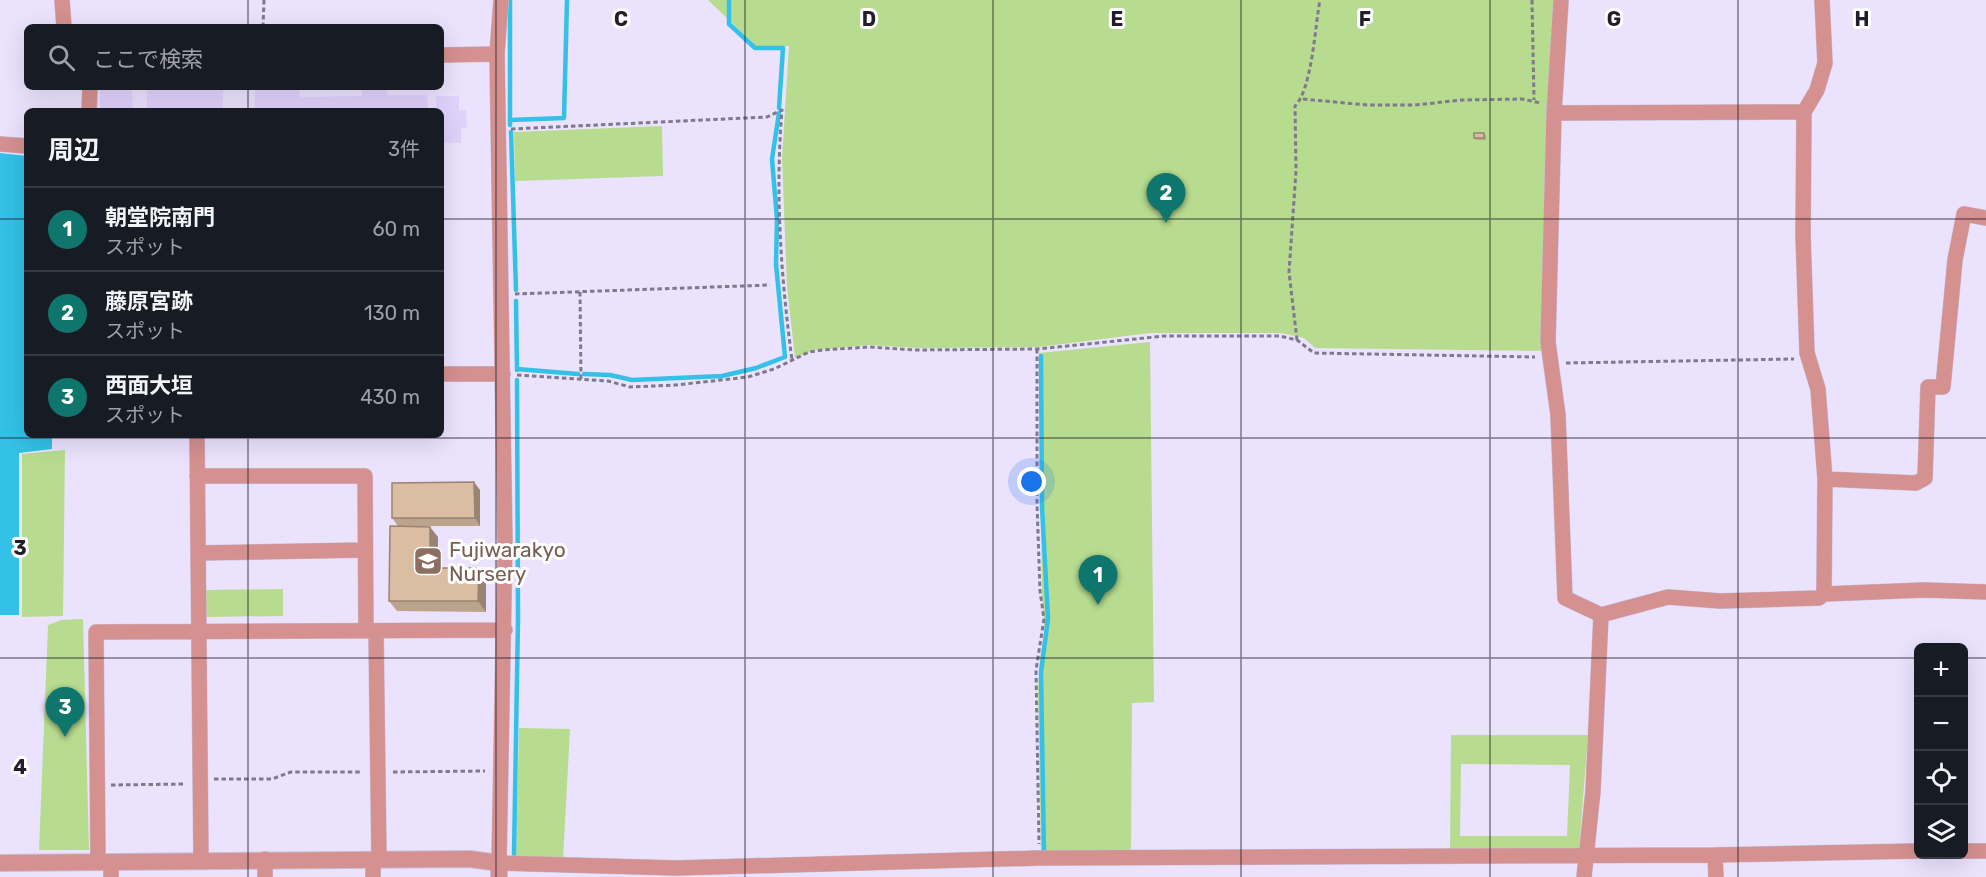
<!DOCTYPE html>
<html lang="ja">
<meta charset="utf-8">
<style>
:root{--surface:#171b24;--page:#242831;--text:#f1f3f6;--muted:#9ea1a6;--line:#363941;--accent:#0f766e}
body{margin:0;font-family:Rubik,"Noto Sans JP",sans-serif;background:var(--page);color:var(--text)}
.controls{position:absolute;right:18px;bottom:18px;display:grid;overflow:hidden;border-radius:9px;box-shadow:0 6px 24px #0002}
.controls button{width:54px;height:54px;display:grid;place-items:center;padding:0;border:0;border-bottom:2px solid var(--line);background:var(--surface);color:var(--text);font:30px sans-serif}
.you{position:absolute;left:1032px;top:482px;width:21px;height:21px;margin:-15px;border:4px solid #fff;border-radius:50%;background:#1a73e8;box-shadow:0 0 0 9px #1a73e833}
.badge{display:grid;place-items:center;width:39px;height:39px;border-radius:50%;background:var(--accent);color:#fff;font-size:20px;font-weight:700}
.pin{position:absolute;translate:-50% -50px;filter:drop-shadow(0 2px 3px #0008)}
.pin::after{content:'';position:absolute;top:32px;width:21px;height:18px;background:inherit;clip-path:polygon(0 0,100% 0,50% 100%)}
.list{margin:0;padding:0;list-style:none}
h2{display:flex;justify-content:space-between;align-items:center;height:78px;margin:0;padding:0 24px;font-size:26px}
h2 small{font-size:20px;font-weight:400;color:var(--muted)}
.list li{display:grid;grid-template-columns:39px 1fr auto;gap:18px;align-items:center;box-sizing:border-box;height:84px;padding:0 24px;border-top:2px solid var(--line)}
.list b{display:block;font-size:22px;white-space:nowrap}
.list p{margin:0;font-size:20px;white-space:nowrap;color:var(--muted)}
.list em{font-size:20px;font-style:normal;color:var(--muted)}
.icon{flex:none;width:33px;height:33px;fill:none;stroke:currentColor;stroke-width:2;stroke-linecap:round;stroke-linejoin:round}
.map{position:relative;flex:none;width:1986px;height:877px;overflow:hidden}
.search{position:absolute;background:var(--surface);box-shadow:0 6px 24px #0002;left:24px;top:24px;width:420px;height:66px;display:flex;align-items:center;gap:15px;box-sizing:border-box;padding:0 21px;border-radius:9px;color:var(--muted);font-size:22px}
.panel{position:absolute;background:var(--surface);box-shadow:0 6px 24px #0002;left:24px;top:108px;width:420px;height:330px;border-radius:9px}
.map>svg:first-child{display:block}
</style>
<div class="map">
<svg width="1986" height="877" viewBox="0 0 1986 877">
<rect width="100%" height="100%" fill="#ebe2fe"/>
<path fill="#e1d2fc" d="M100 87H132L133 111H100Z
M147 87H223V111H147Z
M255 87H299L300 97 362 96V87H387V95H427L428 110H436V96H459V110H466L467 128H461V143H441V111H255Z"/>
<path fill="#b7dc8f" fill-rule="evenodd" d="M708 0H1556L1543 351 1315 348 1304 338 1281 333H1150L1039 347 918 348 867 345 814 350 795 358 787 287 782 158 789 46 758 48Z
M662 126 663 176 515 181 514 132Z
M1150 342 1154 702 1132 703 1131 854H1041L1038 690 1040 658 1045 634 1042 594 1039 353Z
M65 450 63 616 22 617V454Z
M283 589V616L206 617V590Z
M83 619 89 850H39L48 625 61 620Z
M519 728 570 729 563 860H516Z
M1451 735H1588L1579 851 1450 852ZM1461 764 1570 765 1567 836H1460Z"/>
<path fill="#33c1e7" d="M0 153 27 156V435H52V449L19 453V615H0Z"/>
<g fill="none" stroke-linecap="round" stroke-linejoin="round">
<path stroke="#33c1e7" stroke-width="4.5" d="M729 0V24L755 48H783L779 108
M510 120 564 118 567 0
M510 125V0
M511 132 516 290
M516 301 517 370
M1041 356 1042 507 1048 619 1041 672 1044 853
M517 369 578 374
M584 374 610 375 632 380 722 376 756 368 785 357 776 264 777 219 772 159 779 113
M514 855 518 618 517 380"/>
<g stroke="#c7bfd8" stroke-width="16">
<path id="minor" d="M62 0 64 27
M501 0 497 54 505 542 499 863 676 868 1039 858 1715 855 1918 851
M1561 0 1554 113 1548 342 1558 415 1565 598 1601 615 1668 597 1720 601 1819 598 1824 594 1924 590 1986 592
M1822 0 1825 63 1817 90 1804 112 1803 235 1807 353 1818 389 1825 479 1824 594
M441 55 497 54
M89 111 90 87
M1554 113 1804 112
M0 144 27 146
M441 374H503
M197 435 201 860
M197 476H365L366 631
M1825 479 1916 483 1925 478 1928 387H1943L1955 260 1964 214 1986 218
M198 553 365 550
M376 631 379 859
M1964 851H1986
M1715 855 1716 877
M265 859V877
M98 862 96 632 505 630
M111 862V877
M373 877V859
M1584 877 1593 791 1601 615"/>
</g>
<g stroke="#c7bfd8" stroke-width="18">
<path id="tertiary" d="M0 863 470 859 499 863V877"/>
</g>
<path stroke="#80798d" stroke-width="3" stroke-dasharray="4.5 3" stroke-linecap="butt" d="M1532 0 1534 100
M263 27 264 0
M1303 99 1367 105H1415L1462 100 1522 99 1541 103
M511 129 767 117 782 110C775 194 781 277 792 360
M580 292 581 380
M515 294 770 285
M1297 340 1289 272 1296 171 1295 106C1312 89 1315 26 1320 0
M1037 349V504L1040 591 1044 619 1036 670 1039 844
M1566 363 1794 359
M517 375 608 381 630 387 676 385 748 377 774 369 809 352 823 350 869 347 914 350 1037 349 1165 336H1280L1297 340 1314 353 1535 357
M393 772 485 771
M214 779H272L291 772H362
M111 785 185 784"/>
<use href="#minor" stroke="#d59090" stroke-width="15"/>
<use href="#tertiary" stroke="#d59090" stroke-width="16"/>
</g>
<path fill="#bca38c" d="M1484 133 1486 136V140H1476L1474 138Z
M480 490V526H398L392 518Z
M438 537 437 568H479L486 579V612L397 611 389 601Z"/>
<path fill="#998472" d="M474 482 480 490V526L475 518Z
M430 527 438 537 437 578 430 568Z
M479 568 486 579V612L478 601Z"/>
<path fill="#dbbda3" stroke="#998472" stroke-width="1.5" d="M1474 133H1484V138H1474Z
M474 482 475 518H392V483Z
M390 526 430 527V568H479L478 601H389Z"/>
<path fill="none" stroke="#221d2a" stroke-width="1.5" stroke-opacity="0.55" d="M248 0V27M496 0V877M745 0V877M993 0V877M1241 0V877M1490 0V877M1738 0V877M248 87V111M0 219H27M441 219H1986M248 435V877M0 438H1986M0 658H1918M1964 658H1986"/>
<defs>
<g id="school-square" transform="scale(1.5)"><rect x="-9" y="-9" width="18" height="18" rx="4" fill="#8d6e63" stroke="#fff"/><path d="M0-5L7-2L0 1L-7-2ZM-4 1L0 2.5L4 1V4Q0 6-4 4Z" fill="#fff"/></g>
</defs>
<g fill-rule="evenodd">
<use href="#school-square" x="428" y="561"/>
</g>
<g text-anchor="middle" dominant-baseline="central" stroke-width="6" stroke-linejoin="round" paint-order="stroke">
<g font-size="21" fill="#785e54" stroke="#fff" text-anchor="start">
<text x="449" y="549">Fujiwarakyo<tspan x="449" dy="24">Nursery</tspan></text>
</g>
</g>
<g font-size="20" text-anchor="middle" font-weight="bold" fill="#221d2a" stroke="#fff" stroke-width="6" stroke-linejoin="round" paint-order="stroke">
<text x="621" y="26">C</text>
<text x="869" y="26">D</text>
<text x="1117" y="26">E</text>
<text x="1365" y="26">F</text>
<text x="1614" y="26">G</text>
<text x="1862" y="26">H</text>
<text x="20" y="555">3</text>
<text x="20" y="774">4</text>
</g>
</svg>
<div class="controls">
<button>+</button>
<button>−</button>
<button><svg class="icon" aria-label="locate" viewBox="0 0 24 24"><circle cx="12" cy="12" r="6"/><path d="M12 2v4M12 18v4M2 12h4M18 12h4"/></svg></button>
<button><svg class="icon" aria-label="layers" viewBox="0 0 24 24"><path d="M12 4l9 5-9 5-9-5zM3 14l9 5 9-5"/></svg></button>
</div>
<div class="you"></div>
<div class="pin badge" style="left:1098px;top:605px">1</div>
<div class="pin badge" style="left:1166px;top:223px">2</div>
<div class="pin badge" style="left:65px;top:737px">3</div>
<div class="search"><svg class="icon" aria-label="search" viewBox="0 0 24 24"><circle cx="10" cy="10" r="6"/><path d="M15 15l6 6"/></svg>ここで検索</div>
<section class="panel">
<h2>周辺<small>3件</small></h2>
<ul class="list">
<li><span class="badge">1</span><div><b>朝堂院南門</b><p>スポット</p></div><em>60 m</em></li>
<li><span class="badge">2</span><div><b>藤原宮跡</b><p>スポット</p></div><em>130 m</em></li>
<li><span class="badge">3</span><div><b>西面大垣</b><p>スポット</p></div><em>430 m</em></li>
</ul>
</section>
</div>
